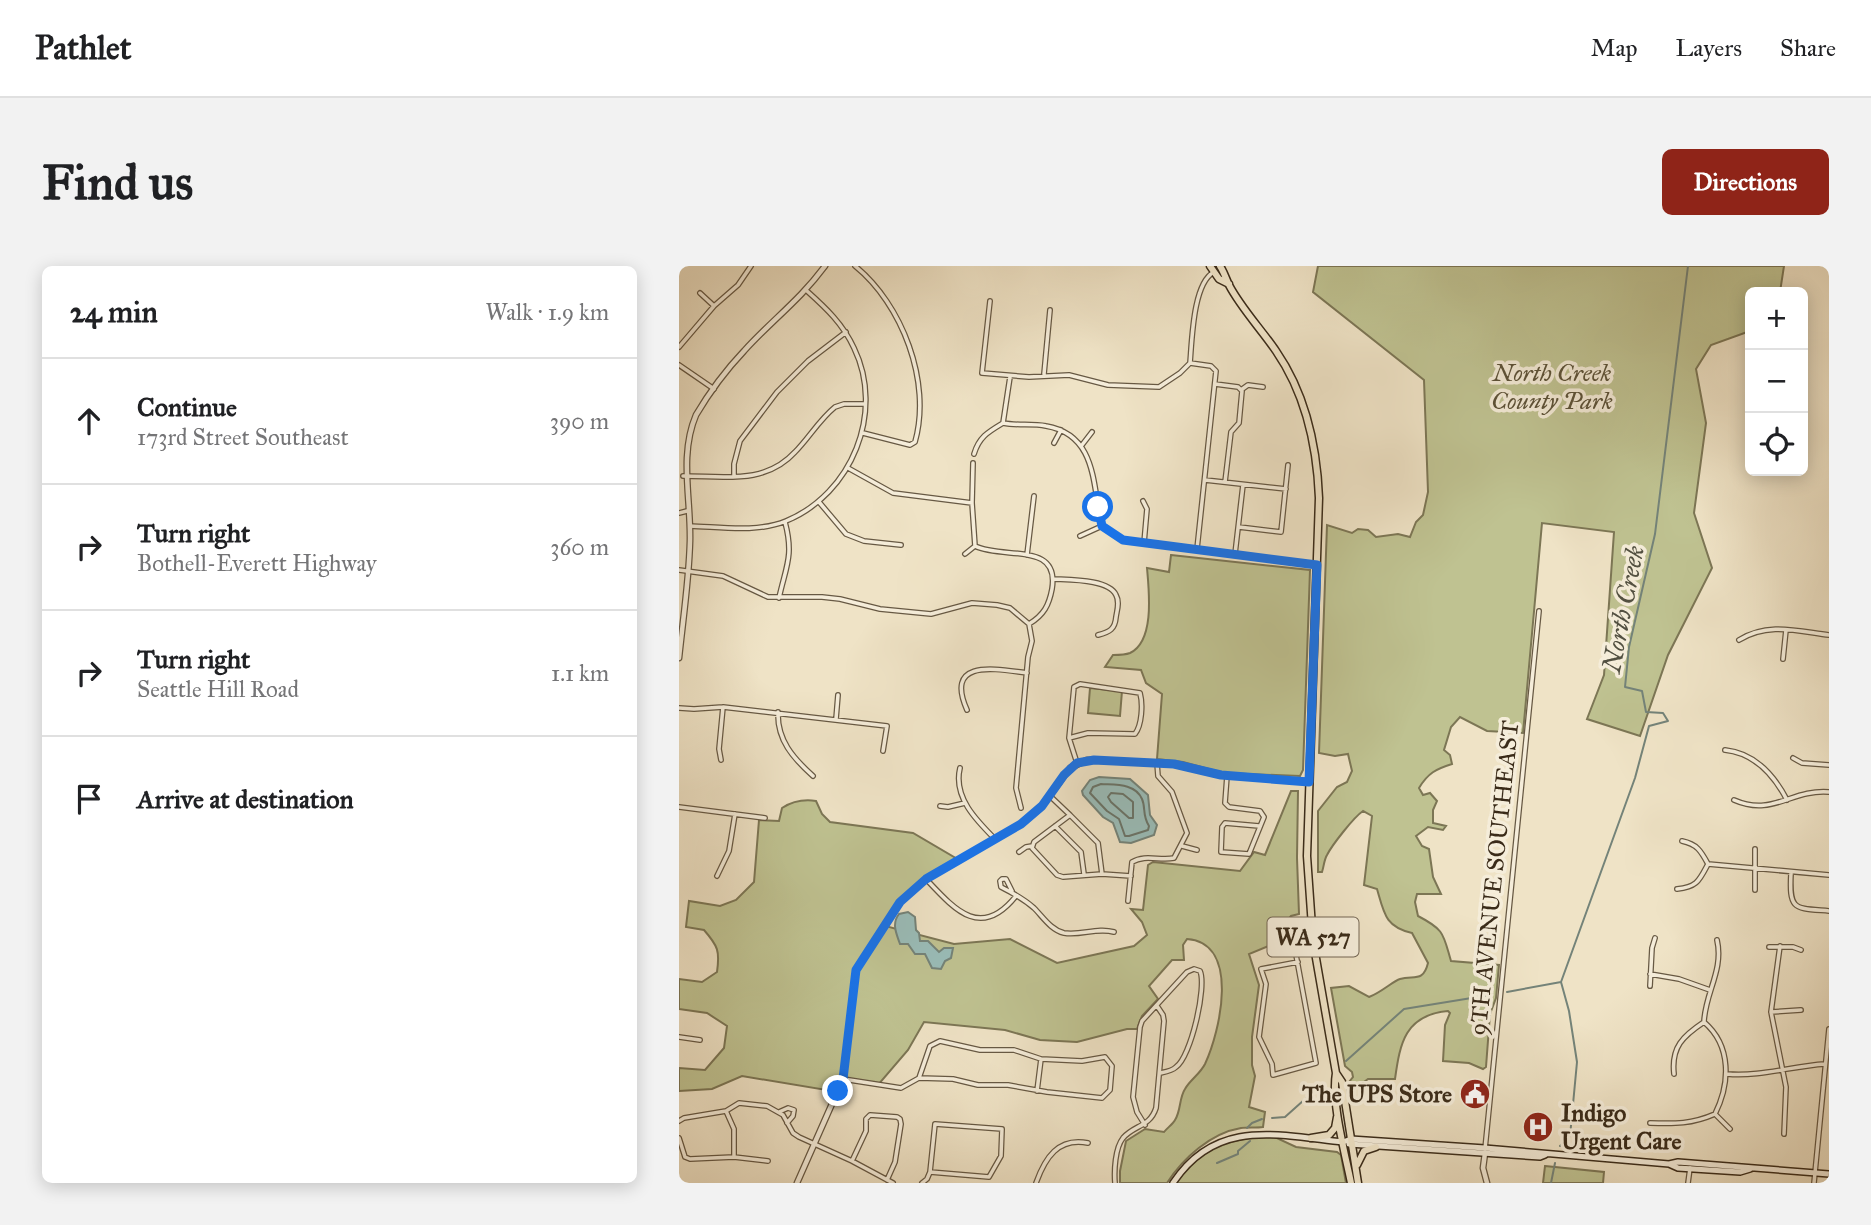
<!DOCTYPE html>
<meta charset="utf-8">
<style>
:root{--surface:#fff;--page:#f2f2f2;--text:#202124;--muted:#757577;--line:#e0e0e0;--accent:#8f2418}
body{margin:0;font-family:"IM FELL Great Primer",serif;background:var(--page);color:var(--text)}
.controls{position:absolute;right:21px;top:21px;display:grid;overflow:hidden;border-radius:10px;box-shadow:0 4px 18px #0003}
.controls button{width:63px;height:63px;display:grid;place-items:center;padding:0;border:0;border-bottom:2px solid var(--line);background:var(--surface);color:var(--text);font:35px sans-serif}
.stop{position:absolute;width:21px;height:21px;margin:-16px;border:5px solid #1a73e8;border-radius:50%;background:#fff}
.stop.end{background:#1a73e8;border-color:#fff;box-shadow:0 2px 7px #0008}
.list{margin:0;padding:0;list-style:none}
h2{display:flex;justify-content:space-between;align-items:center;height:91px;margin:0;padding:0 28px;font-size:30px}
h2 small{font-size:23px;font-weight:400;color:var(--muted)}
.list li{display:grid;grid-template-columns:46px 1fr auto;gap:21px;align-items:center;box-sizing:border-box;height:126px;padding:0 28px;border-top:2px solid var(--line)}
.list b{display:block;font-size:26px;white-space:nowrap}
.list p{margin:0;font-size:23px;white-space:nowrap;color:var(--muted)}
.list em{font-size:23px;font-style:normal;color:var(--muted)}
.icon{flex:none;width:38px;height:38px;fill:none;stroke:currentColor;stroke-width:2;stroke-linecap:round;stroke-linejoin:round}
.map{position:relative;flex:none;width:1150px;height:917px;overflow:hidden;border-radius:10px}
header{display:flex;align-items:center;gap:42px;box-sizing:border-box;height:98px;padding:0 35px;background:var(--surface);border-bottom:2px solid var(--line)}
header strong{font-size:33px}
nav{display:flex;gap:38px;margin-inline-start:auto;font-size:24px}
.intro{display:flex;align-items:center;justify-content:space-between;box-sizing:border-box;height:168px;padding:0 42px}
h1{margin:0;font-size:49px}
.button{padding:18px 32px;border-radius:10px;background:var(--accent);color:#fff;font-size:24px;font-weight:700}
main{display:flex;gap:42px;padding:0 42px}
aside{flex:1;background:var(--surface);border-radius:10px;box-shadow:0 4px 18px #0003}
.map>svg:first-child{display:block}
</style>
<header>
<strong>Pathlet</strong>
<nav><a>Map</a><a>Layers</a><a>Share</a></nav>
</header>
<div class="intro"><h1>Find us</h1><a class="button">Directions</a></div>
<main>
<aside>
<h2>24 min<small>Walk · 1.9 km</small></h2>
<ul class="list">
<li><svg class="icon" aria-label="ahead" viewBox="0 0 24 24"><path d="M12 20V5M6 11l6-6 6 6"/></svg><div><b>Continue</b><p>173rd Street Southeast</p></div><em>390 m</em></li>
<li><svg class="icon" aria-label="right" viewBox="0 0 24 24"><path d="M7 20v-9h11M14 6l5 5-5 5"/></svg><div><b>Turn right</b><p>Bothell-Everett Highway</p></div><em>360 m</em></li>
<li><svg class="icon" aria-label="right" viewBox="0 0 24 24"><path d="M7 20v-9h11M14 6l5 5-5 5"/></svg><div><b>Turn right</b><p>Seattle Hill Road</p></div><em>1.1 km</em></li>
<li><svg class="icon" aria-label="arrive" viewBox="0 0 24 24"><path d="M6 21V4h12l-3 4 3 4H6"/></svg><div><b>Arrive at destination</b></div></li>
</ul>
</aside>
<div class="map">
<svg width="1150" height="917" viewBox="0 0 1150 917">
<rect width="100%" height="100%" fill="#efe3c6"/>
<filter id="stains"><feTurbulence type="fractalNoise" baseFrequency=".00286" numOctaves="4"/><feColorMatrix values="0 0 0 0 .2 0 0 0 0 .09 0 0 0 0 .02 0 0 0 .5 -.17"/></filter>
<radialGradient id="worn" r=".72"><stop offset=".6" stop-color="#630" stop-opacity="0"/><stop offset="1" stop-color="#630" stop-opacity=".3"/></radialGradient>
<path fill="#bfc291" stroke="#7c7655" stroke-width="2" d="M639 0H1105L1101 26H1071V65L1032 79 1017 103 1027 157 1015 247 1033 302 989 389 961 470 908 453 925 409 935 266 863 257 844 467 808 465 781 451 772 461 765 484 771 489 773 498C757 503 749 507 740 522L744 529 751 527 758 535 754 544V557L767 560 764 564 749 561 737 570 743 580 750 583 754 611 762 628H738L736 636 739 650C766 664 764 668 772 695L820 699 817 732 811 748 807 801 804 803 790 797 764 795 766 759 771 747 769 745C726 749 721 777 716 813H689L681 819 673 820 670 816 674 811 673 806 666 800 652 722 670 720 690 731C703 726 714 715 721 713 735 709 744 717 749 697L733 667C706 661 705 647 698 623L685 619 693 550 684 545C675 551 653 579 648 589 645 594 645 600 643 606H639V545L658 521 668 516 673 505 669 488 656 490 640 487 648 259 673 267 679 263 689 264 697 271 719 268 731 271 737 256 744 249 749 226 745 114 634 26Z
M492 289 631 304 624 504 621 510 545 507 504 496 478 493 483 428 467 417 462 404 426 401 434 389C439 389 446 389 451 387 476 375 470 325 468 302L490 306Z
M411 422 443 425 441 450 409 447Z
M612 525H619L618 592 620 648 612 650 593 674 592 679 570 688 580 719 573 771V799L576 810 570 841 586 846 584 861C577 862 569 861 562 862 532 867 504 892 488 917H441V905L447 875 466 863 485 866C488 862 494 858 496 854 502 845 500 832 506 823 511 814 521 808 526 798 541 766 562 677 508 673L504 679 505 694H493L470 720 479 733 463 750 458 763H448L398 776 361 774 326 764 245 756 229 784 199 819 164 813 159 826 63 810 33 823 0 825V802L26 804 45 782 48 760 28 747 0 743V713L23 716 38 706C41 685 39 680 25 664L7 661 10 635 41 640 57 634 75 616 80 554 100 555 103 542C114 535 124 533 137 535L143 548 151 556 234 567 280 594C246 614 228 626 206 660L275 678 331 673 378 697 455 680 468 669 463 656 452 643 464 644 469 599 474 596 561 605 575 586 586 589Z
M589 868 617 881 658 886 662 889 667 917H494L531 880Z
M866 900 925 906 924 917H864Z"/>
<path fill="#9abdb9" stroke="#748379" stroke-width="2" d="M420 511 451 513 469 529 471 549 478 559 475 569 452 577 441 576 434 557 424 551 404 529 403 525 411 514Z
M229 646 236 651 237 664 240 667 241 675H249L260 686 265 682H274L272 692 266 695 262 703 253 702 246 688H236L229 678H221C218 669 212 658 220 648Z"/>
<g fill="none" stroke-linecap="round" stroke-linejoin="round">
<path stroke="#6a7469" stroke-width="2" d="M422 518C436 519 456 517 463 533 467 542 463 549 470 560L469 564 450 570H446L440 553 428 545 411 527 414 521Z
M432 527 444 528 454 536V552H450L432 536 429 531Z"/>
<path stroke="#748379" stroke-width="2" d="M828 726 882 716
M667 795 725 743 811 729
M593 852 606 851 644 817
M568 862 573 857 583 853
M881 880 891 870 898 796 890 745 882 716 956 512 970 460 989 455 984 447 967 446 963 425 946 421 950 381 976 268 1009 0
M538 897 559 888V885L571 875
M872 917 876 897"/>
<g stroke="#675944" stroke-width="6">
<path id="minor" d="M176 0C223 38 253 116 236 176L231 179 184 167
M21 27 35 40
M311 35 303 107 350 111 390 109 429 119 480 121 501 107 511 97
M0 81 35 40 59 19 72 0
M511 97 532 100 537 105 518 283
M511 97C513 74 514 17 535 6
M0 99 35 123
M365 108 371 44
M536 118 559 121 563 125 560 157 552 166 546 216
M562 124 569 119 584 121
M324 157C339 160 353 157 367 160 419 169 413 220 423 260
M324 157 331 111
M375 177 382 164
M403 179 413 166
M295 188C300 171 309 166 324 157
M294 197 293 237 296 280
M169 202 214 227 293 237
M4 210C45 210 86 219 116 186 130 172 140 154 156 141L165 138H186
M55 211V198L61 175 98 126 129 95 167 66
M526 214 607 223
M464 235 468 243 465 277
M140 236 167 268 185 275 222 279
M0 247 8 245
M11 260C42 261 78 267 107 255 173 228 206 146 175 82 164 58 147 42 128 25
M423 260 444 274 638 299
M560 261 602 266 609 199
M401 270 423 260
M286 288 296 280C325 294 381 275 373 323 370 339 365 349 350 358L353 375 349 391 337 522 342 542
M556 288 564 219
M348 289 355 230
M0 304 44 310 89 331H143L161 333 201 343 252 348 293 337 318 339 331 342 350 358
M374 313C390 314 430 313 437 329 441 336 438 344 437 351 436 363 431 366 419 369
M100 332C107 300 115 290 106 256
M1060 374C1089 356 1118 365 1150 369
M1104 393 1107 364
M0 442 15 443 44 441 208 460 204 485
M288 444C265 392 317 403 348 407
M99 446C98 474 114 492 134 510
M157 453 159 429
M390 472 409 467 456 468C463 459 464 438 461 427L401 418 395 421 390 472 398 497
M1046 484C1075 487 1095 509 1108 534
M1114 492 1123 497 1150 499
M42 494 40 483 44 441
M281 502C274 531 297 554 316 573
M548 510 546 537 550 541 581 545 585 551 570 588 542 586 543 561 546 557 580 560
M371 530 391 549 355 576 353 582 378 609 384 611 423 608 452 610
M1055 534C1094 551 1112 523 1150 526
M261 540 269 541 286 537
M0 541 86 552
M391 549 419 577 423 608
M376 560 402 586 405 608
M503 580 518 584
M340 586 347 581 353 580
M1029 598 1150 609
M1112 607C1110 645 1115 642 1150 645
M38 610 50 585 56 548
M247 613C276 644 302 674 337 630
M998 623C1018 621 1020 615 1029 598 1022 585 1018 578 1003 575
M1076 624V583
M333 625 327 613H323L321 615 322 621C334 627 345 633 355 642 364 651 372 664 385 667 402 670 418 661 435 666
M449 635 453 596C466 588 481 595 495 592L508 567 493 526 479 510 478 497
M615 678 637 797 594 809 593 798 580 771 587 718 582 703 619 696
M1101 680 1092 746 1107 821 1105 868
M1090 681H1114L1122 684
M971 708 1000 713 1031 724
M971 720 973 682 976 672
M1092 746 1122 744
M0 771 21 774
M995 808C992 781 1004 770 1025 756
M1048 808C1081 811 1113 800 1146 798
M164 813 222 822 240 812 274 813 299 819H329L368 826 423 832 431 824 433 800 426 791 403 795 362 793 335 784H301L261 775 251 780 240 812
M358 825 362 793
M47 845 55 863V891
M100 846 109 842 115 844 114 850 108 857
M1036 848C1051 818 1053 780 1025 756 1026 727 1045 704 1038 674
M0 855 5 852 47 845 60 837 88 840 104 849 114 867 120 871 173 895 214 917
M971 857C996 858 1013 858 1036 848L1051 863
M466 859 458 846 454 831 461 761 463 755 508 706 515 703 521 705C528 720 512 791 497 801 493 805 486 806 481 807
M0 872 6 891 11 893 55 891 89 895
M806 883 860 345
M173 895 187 865V853L191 849 218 851 221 853 222 858 216 896 208 914
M243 917 248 913 251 906 310 911 322 890 323 863 256 858 251 906
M357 917C366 892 379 871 409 877
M436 917C435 905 436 882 444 872 455 859 471 861 477 842L485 755 484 749 478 740
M1009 917 1011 902
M1135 917 1150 763"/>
</g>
<g stroke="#675944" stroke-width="7">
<path id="tertiary" d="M0 392C4 353 10 314 11 275 12 232 0 189 17 149 30 127 47 104 65 85 92 55 121 34 146 0
M806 887 804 902 808 917
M118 917 164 813 177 704 221 636 247 613 342 558 363 540 391 502 408 494 495 498 542 509 630 516"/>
</g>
<g stroke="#3a2b19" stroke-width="8">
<path id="secondary" d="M670 878 861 891 866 889
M990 898 999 896 1150 908
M494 917C537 852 598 869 664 876L672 873 806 882 990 898 999 902 1061 906 1071 903"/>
</g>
<g stroke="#3a2b19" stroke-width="9">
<path id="primary" d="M531 0 540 13 550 18
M541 0C545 6 547 13 550 19 562 42 582 63 597 85 626 127 638 181 640 232L628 590 634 675 657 807C652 836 666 887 672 917
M657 807 663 816 679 917
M632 872 650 869 656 862 658 851
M678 899 685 885 697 881"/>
</g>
<use href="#minor" stroke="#f5edda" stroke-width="3.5"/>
<use href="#tertiary" stroke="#f5edda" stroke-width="4.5"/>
<use href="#secondary" stroke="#f5edda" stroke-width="5"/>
<use href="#primary" stroke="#efe3c6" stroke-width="6"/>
</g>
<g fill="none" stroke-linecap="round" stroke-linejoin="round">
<path stroke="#1a73e8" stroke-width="9" d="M159 825 164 813 177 704 221 636 247 613 342 558 363 540 385 509 398 497 415 494 495 498 542 509 630 516 638 299 444 274 423 260 419 241"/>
</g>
<defs>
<g id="civic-disc" transform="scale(1.575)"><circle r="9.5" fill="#8f2418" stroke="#f5edda"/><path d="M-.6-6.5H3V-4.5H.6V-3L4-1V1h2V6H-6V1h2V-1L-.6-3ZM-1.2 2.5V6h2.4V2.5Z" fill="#fff"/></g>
<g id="hospital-disc" transform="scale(1.575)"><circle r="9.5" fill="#8f2418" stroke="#f5edda"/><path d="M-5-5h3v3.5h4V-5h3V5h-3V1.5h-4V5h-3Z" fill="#fff"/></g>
</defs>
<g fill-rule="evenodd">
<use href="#civic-disc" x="796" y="828"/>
<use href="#hospital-disc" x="859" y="861"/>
</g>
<g text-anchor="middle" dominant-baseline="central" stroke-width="7" stroke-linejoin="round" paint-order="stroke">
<rect fill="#f5edda" stroke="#726553" stroke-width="2" x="588.5" y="651.5" width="91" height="39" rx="5"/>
<g font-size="23" font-weight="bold" fill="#3a2b19">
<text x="634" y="671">WA 527</text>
</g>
<g font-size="24" font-style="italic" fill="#5b5137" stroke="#f5edda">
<text x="873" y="107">North Creek<tspan x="873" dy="28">County Park</tspan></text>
</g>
<g font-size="24" fill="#3a2b19" stroke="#f5edda">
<text transform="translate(815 612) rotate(-84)">9TH AVENUE SOUTHEAST</text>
</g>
<g font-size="24" font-weight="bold" fill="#3a2b19" stroke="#f5edda" text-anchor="end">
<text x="773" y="828">The UPS Store</text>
<text x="882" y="847" text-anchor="start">Indigo<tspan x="882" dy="28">Urgent Care</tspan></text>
</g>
<g font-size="26" font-style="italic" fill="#525041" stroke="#f5edda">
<text transform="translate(944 343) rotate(-79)">North Creek</text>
</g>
</g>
<rect width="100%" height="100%" filter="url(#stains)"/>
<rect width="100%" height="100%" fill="url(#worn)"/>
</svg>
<div class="controls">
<button>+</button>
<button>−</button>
<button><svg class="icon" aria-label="locate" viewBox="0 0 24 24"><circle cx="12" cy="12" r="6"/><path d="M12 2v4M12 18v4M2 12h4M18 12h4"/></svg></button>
</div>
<div class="stop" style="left:419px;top:241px"></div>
<div class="stop end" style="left:159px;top:825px"></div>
</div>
</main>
